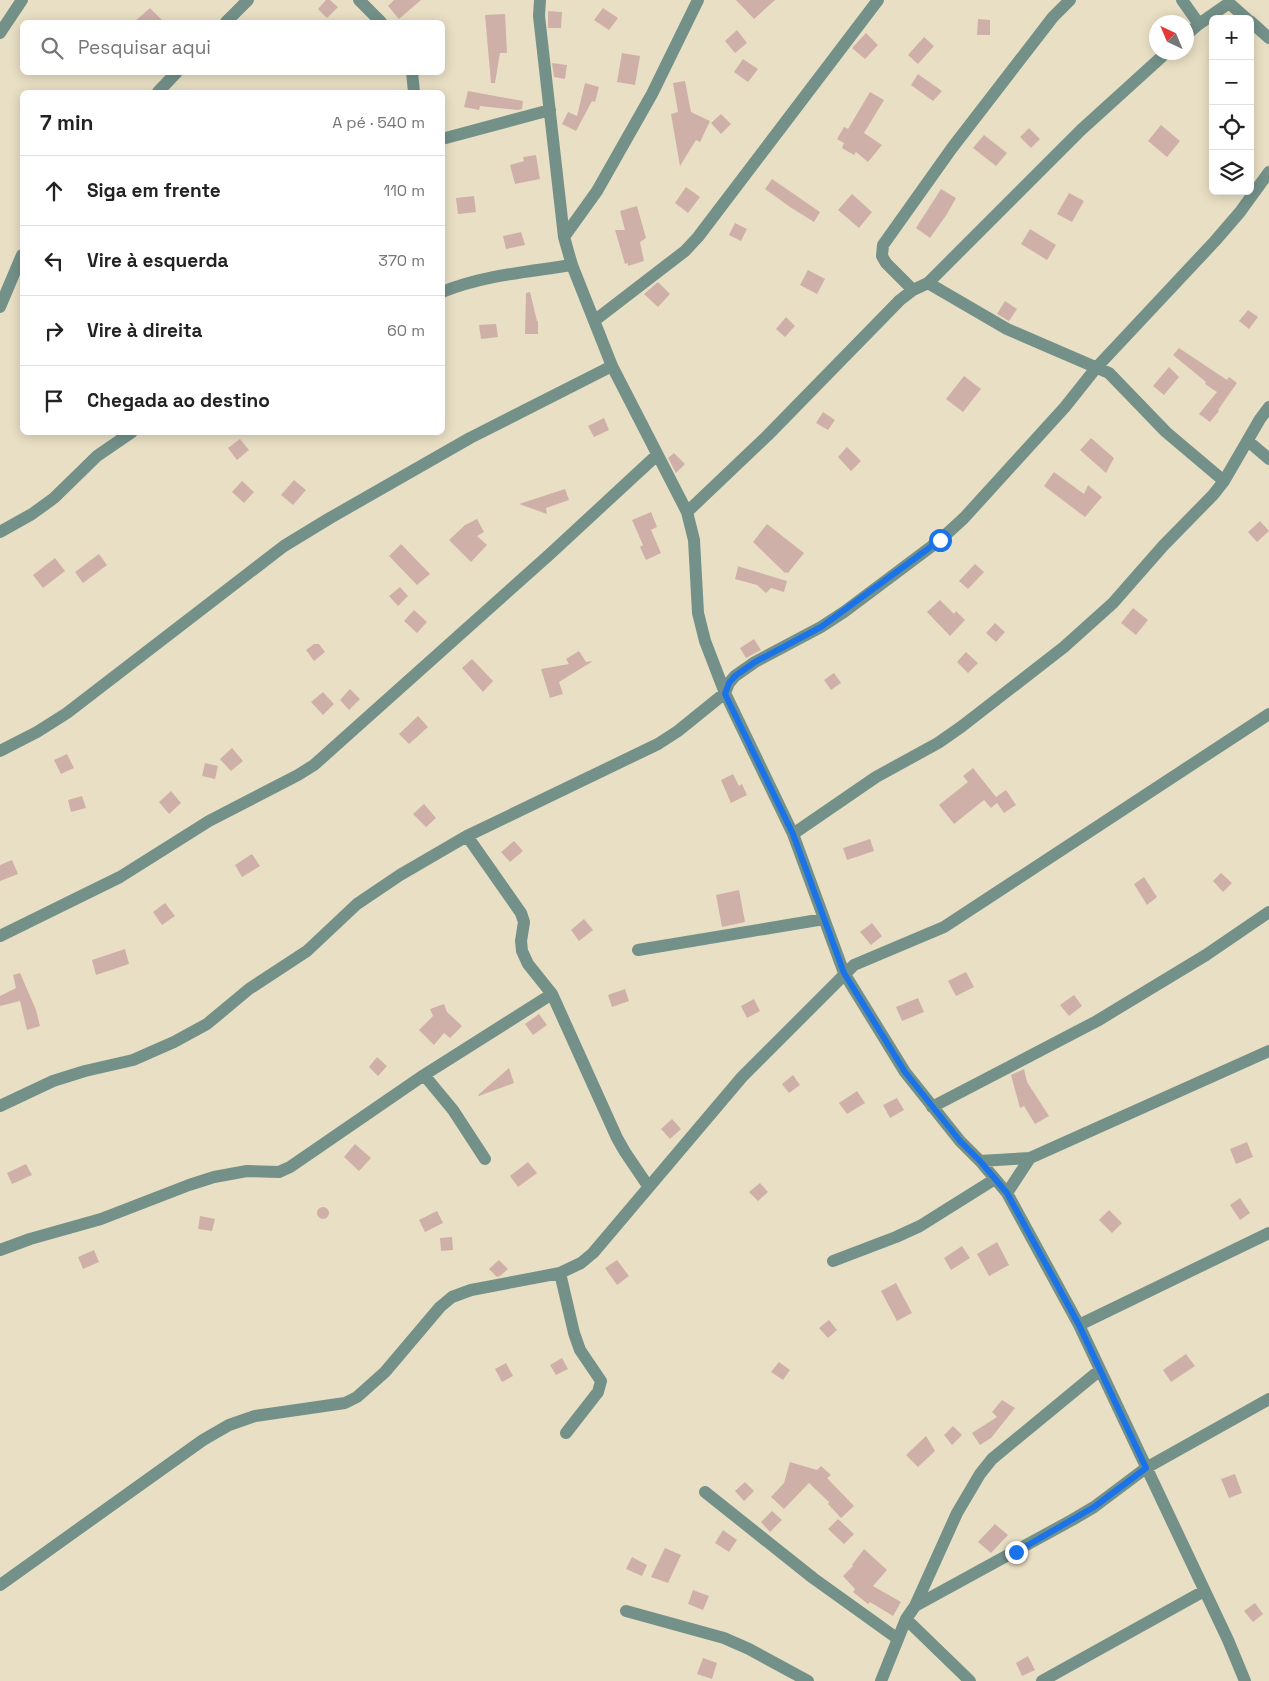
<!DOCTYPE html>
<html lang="pt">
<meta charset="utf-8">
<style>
:root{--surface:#fff;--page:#f2f2f2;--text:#222;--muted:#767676;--line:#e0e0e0}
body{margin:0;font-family:"Space Grotesk",sans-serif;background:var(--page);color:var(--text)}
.controls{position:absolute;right:15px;top:15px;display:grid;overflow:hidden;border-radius:8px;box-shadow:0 2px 12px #0003}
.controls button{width:45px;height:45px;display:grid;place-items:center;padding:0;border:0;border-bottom:1px solid var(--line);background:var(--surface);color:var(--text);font:25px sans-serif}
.compass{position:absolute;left:1149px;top:15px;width:45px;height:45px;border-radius:50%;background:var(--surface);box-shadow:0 2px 12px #0003;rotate:316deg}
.stop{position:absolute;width:15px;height:15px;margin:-11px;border:4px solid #1a73e8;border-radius:50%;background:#fff}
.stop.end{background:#1a73e8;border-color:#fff;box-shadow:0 1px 5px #0008}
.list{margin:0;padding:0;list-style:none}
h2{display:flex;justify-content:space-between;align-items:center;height:65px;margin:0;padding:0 20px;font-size:21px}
h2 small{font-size:16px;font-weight:400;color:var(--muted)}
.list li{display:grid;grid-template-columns:32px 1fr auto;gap:15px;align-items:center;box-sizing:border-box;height:70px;padding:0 20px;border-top:1px solid var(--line)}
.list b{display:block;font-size:19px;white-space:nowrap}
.list em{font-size:16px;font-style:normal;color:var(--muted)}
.icon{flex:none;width:28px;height:28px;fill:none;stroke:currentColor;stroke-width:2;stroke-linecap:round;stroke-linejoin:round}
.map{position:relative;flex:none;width:1269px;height:1681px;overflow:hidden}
.search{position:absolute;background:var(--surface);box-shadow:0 2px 12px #0003;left:20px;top:20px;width:425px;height:55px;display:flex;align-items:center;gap:12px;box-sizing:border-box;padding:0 18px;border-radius:8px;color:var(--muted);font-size:19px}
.panel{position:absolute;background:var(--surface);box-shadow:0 2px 12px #0003;left:20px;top:90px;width:425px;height:345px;border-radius:8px}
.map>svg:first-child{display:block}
</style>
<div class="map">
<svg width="1269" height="1681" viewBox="0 0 1269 1681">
<rect width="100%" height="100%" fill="#e9dfc4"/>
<path fill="#cfb0a9" d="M326 0H330L338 7 327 18 318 9Z
M394 0H421L399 19 388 6Z
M736 0H775L754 19Z
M150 8 164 22H134Z
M603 8 618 18 609 30 594 20Z
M548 11 562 12 561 28H548Z
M505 14 507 53H500L495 83H491L485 15Z
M978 19 990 20V35H977Z
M737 30 747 43 735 53 725 41Z
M866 33 878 45 865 59 852 48Z
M924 37 934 46 918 64 908 55Z
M622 53 640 56 635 85 617 82Z
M743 59 758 69 748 82 734 72Z
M552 63 567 65 565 79 554 77Z
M918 74 942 91 933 101 911 85Z
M685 81 691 112 710 121 700 142 696 140 680 166 671 114 678 112 673 83Z
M585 83 599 87 595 102 592 101 576 131 562 124 568 112 577 116Z
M468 91 523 101 522 109 518 110 480 106 479 110 464 107Z
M870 92 884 100 864 133 882 145 868 162 856 152 854 155 842 148 844 143 837 139 844 127 848 129Z
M721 114 731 124 721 134 711 123Z
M1161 125 1180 141 1167 157 1148 141Z
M1029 128 1040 139 1031 148 1020 137Z
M984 135 1007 153 996 166 973 148Z
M536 155 540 179 515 184 510 165 524 161 523 157Z
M772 179 820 212 814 222 790 207 765 189Z
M686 187 700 197 688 213 675 203Z
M941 189 956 198 947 214 930 238 916 228Z
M1069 193 1084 201 1072 222 1057 214Z
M852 194 872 212 859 228 838 210Z
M474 196 476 212 458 214 456 198Z
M637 206 646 238 640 242 644 261 628 266V263L625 264 615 230H625L620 211Z
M735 223 747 229 741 241 729 235Z
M1030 229 1056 245 1047 260 1021 244Z
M521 232 525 245 506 249 503 236Z
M808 270 825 279 817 294 800 285Z
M658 282 670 294 658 307 644 294Z
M530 292 537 321H538V334H525L526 293Z
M1005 301 1017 309 1009 321 997 314Z
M1248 310 1258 317 1249 329 1239 321Z
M786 317 795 326 785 337 776 329Z
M496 324 498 337 481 339 479 325Z
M1179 348 1227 380 1229 377 1237 383 1218 410 1219 411 1210 422 1199 414 1217 392 1205 384 1206 382 1173 355Z
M1169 367 1179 377 1164 395 1153 386Z
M964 376 981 389 963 412 946 399Z
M823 412 835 420 828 430 816 423Z
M604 418 609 430 594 437 588 426Z
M1091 438 1114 458 1106 473 1080 450Z
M240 439 249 450 237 460 228 448Z
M847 447 861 461 851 471 838 457Z
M674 453 685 464 676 473 668 458Z
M1054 472 1084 494 1088 485 1102 497 1085 517 1044 486Z
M294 480 306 490 293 505 281 495Z
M242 481 254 492 244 503 232 492Z
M565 489 569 500 546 508 547 514 519 504Z
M651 512 657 527 651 530 661 553 646 560 640 547 643 545 632 520Z
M477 519 484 532 477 536 487 545 471 562 449 540 465 525Z
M1260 521 1269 531 1257 542 1248 532Z
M767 524 804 553 788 573 786 572 785 573 753 542Z
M401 544 430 574 417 585 389 556Z
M99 554 107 565 83 583 75 572Z
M55 558 65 571 43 588 33 575Z
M975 564 984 572 968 589 959 581Z
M737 566 787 581 784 592 771 588 766 593 757 585 735 579 738 567Z
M400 587 408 596 398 606 389 596Z
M940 600 954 614 956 611 965 620 950 636 927 612Z
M1133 608 1148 620 1136 635 1121 623Z
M414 610 427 622 417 633 404 621Z
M995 623 1005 632 996 642 986 633Z
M754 639 761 650 746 658 740 648Z
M314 644H319L325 652 314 661 306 650Z
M579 651 586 662 593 661 559 682 563 694 550 698 541 669 569 664 566 659Z
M966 652 978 663 968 673 957 662Z
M472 659 493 681 483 692 462 668Z
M834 673 841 683 831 690 824 680Z
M350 689 360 699 349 710 340 700Z
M323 692 334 704 323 715 311 702Z
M418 716 428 727 409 744 399 734Z
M232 748 243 761 231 771 220 759Z
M67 754 74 768 61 774 54 760Z
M205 763 218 766 215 779 202 776Z
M973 768 996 797 1006 790 1016 805 1004 813 997 803 991 808 984 800 954 824 939 805 968 782 963 776Z
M733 774 739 786 742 784 747 795 731 803 721 780Z
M171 791 181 803 169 814 159 802Z
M82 796 86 808 71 812 68 800Z
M424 804 436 818 426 827 413 814Z
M870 839 874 851 847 860 843 848Z
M514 841 523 851 510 862 501 852Z
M252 854 260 866 242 877 235 865Z
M12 860 18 874 0 881V865Z
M1221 873 1232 883 1223 892 1213 881Z
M1144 877 1157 897 1147 905 1134 884Z
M739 890 745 922 722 927 716 895Z
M165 903 175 916 162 925 153 912Z
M584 919 593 930 579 941 571 930Z
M872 923 882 936 871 945 860 932Z
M125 949 129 964 96 975 92 960Z
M966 972 974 987 956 996 948 981Z
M20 973 36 1010 40 1026 27 1030 20 1001 0 1006V996L16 988 13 975Z
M625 989 629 1001 612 1007 608 995Z
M1074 995 1082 1006 1069 1016 1060 1005Z
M918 998 924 1012 902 1021 896 1007Z
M754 999 760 1011 747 1018 741 1006Z
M444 1004 447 1012 462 1026 450 1038 444 1033 434 1045 419 1030 433 1016 430 1009Z
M539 1014 547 1025 533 1035 525 1024Z
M377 1057 387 1066 378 1076 369 1067Z
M509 1068 514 1083 479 1096 478 1095Z
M1024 1069 1027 1082 1049 1116 1035 1124 1024 1106 1020 1108 1011 1075Z
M793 1075 800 1085 789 1093 782 1084Z
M857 1091 865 1103 847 1114 839 1103Z
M897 1098 904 1110 890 1118 883 1105Z
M672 1119 681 1129 670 1139 661 1129Z
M1247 1142 1253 1157 1236 1164 1230 1149Z
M355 1144 371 1158 359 1171 344 1157Z
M528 1162 537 1173 518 1187 510 1176Z
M26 1164 32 1175 12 1184 7 1173Z
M760 1183 768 1192 758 1201 749 1192Z
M1240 1198 1250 1213 1240 1220 1230 1205Z
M317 1213a6 6 0 1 1 12 0a6 6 0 1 1-12 0Z
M1109 1210 1122 1223 1112 1233 1099 1220Z
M437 1211 443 1223 425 1232 419 1220Z
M200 1216 215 1219 212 1231 198 1229Z
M452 1237 453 1250 441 1251 440 1238Z
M997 1242 1009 1265 989 1276 977 1254Z
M962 1246 970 1258 951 1270 944 1258Z
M94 1250 99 1262 83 1269 78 1257Z
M499 1260 508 1269 500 1276 497 1277 489 1269Z
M617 1260 629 1276 617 1285 605 1268Z
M896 1283 912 1313 897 1321 881 1291Z
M829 1320 837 1330 828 1338 819 1328Z
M1186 1354 1195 1366 1171 1382 1163 1370Z
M562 1358 568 1369 556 1375 550 1365Z
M779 1362 790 1370 783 1380 771 1372Z
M506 1363 513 1376 502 1382 495 1369Z
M1002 1400 1015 1408 991 1438 980 1445 972 1433 997 1417 992 1412Z
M953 1426 962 1435 952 1445 944 1435Z
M926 1436 935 1451 918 1467 906 1455Z
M790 1462 817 1470 821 1466 831 1475 827 1478 854 1506 841 1518 828 1504 829 1502 809 1483 784 1509 771 1497 784 1483Z
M1235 1474 1242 1493 1229 1498 1221 1479Z
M745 1482 754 1491 744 1501 735 1491Z
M772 1511 782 1520 770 1532 761 1522Z
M838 1519 854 1534 844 1544 828 1529Z
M995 1524 1008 1535 991 1553 978 1542Z
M723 1530 737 1540 729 1552 715 1543Z
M665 1548 681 1555 668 1583 651 1577Z
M864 1549 887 1570 873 1586 901 1602 893 1616 870 1602 868 1604 853 1592 855 1589 843 1576 853 1566 852 1565Z
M632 1557 647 1565 642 1576 626 1569Z
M693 1590 709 1596 703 1610 688 1604Z
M1255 1603 1263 1614 1253 1622 1244 1611Z
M1028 1656 1035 1670 1022 1676 1016 1663Z
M703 1658 717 1663 712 1679 697 1674Z"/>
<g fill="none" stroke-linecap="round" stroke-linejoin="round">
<path stroke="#739189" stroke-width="12" d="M359 0 381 22
M540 0 539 16 564 237 572 265 612 366 687 512 694 540 698 613 705 641 725 693 793 834 844 973 905 1072 960 1141 980 1161 1007 1193 1030 1158 1269 1051
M1182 0 1199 24 1229 3 1247 19
M1250 21 1269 38
M226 22 248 0
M0 33 22 0
M1186 35 1199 24
M412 72 414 92
M158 92 177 72
M442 139 550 110
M564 237 597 191 652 94 698 0
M928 283 1007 329 1109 373 1166 432 1224 481
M913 290 886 263 882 256 883 245 952 148 1053 17 1070 0
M442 292C484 275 528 272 572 265
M0 307 22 255
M594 321 685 251 698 237 878 0
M1248 441 1269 459
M687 512 768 435 900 300 913 290 928 283 1081 130 1167 52
M0 532 32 514 54 498 97 456 132 432
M0 751 37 732 67 713 284 546 330 518 470 438 612 366
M793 834 876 777 938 743 961 727 1064 647 1113 603 1163 546 1213 495 1224 481 1260 419 1269 407
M467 836 521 913 524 922 521 941 522 951 528 964 552 994 617 1138 625 1152 648 1186
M0 936 120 877 209 821 298 775 314 765 550 554 657 455
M638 950 824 919
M424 1075 453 1110 485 1159
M0 1106 53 1081 85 1071 133 1060 174 1042 207 1024 249 989 307 951 357 904 400 875 467 836 658 744 678 731 725 693 729 683 735 676 755 662 821 627 844 612 940 540 964 518 1065 407 1096 368 1215 241 1240 212 1269 172
M932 1107 1097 1021 1206 955 1269 912
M980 1161 1030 1158
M1007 1193 1079 1325 1228 1640 1245 1681
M0 1250 30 1239 101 1219 189 1185 214 1177 247 1171 279 1172 290 1167 424 1075 552 994
M833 1261 896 1237 920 1226 995 1179
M560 1273 574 1333 580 1350 601 1381 598 1392 566 1433
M1079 1325 1269 1233
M705 1492 813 1578 898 1639
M0 1585 203 1440 229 1425 255 1416 345 1403 357 1397 385 1372 440 1307 452 1297 471 1290 560 1273 581 1263 593 1253 742 1077 854 965 944 927 1269 714
M915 1606 1072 1520 1094 1507 1146 1468 1269 1399
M626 1611 724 1638 749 1649 808 1681
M906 1619 970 1681
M881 1681 906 1619 915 1606 957 1513 980 1474 992 1459 1100 1370
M1042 1681 1204 1591"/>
</g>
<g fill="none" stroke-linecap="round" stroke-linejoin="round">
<path stroke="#1a73e8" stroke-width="6" d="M940 540 821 627 755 662 735 676 729 683 725 694 793 834 844 973 905 1072 960 1141 980 1161 1007 1193 1079 1325 1146 1468 1094 1507 1016 1552"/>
</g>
</svg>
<div class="controls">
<button>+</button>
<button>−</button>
<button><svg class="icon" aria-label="locate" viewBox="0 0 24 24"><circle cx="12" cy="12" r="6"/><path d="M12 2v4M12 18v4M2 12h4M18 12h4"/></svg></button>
<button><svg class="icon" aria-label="layers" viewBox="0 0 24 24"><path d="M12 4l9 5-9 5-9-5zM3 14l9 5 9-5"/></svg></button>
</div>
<svg class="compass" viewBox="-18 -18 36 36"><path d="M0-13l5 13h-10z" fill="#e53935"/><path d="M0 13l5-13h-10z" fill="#767676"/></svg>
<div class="stop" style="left:940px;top:540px"></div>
<div class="stop end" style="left:1016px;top:1552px"></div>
<div class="search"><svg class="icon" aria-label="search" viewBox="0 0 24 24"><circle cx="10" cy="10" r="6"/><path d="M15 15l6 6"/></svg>Pesquisar aqui</div>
<section class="panel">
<h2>7 min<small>A pé · 540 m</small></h2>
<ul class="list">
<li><svg class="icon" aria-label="ahead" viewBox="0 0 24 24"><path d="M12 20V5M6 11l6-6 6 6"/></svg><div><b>Siga em frente</b></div><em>110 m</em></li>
<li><svg class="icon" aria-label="left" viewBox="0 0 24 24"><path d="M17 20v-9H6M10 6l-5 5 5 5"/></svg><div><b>Vire à esquerda</b></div><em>370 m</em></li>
<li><svg class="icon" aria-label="right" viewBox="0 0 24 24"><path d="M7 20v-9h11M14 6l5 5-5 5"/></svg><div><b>Vire à direita</b></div><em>60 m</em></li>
<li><svg class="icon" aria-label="arrive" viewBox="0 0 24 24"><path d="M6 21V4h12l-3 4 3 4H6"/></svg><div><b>Chegada ao destino</b></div></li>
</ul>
</section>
</div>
